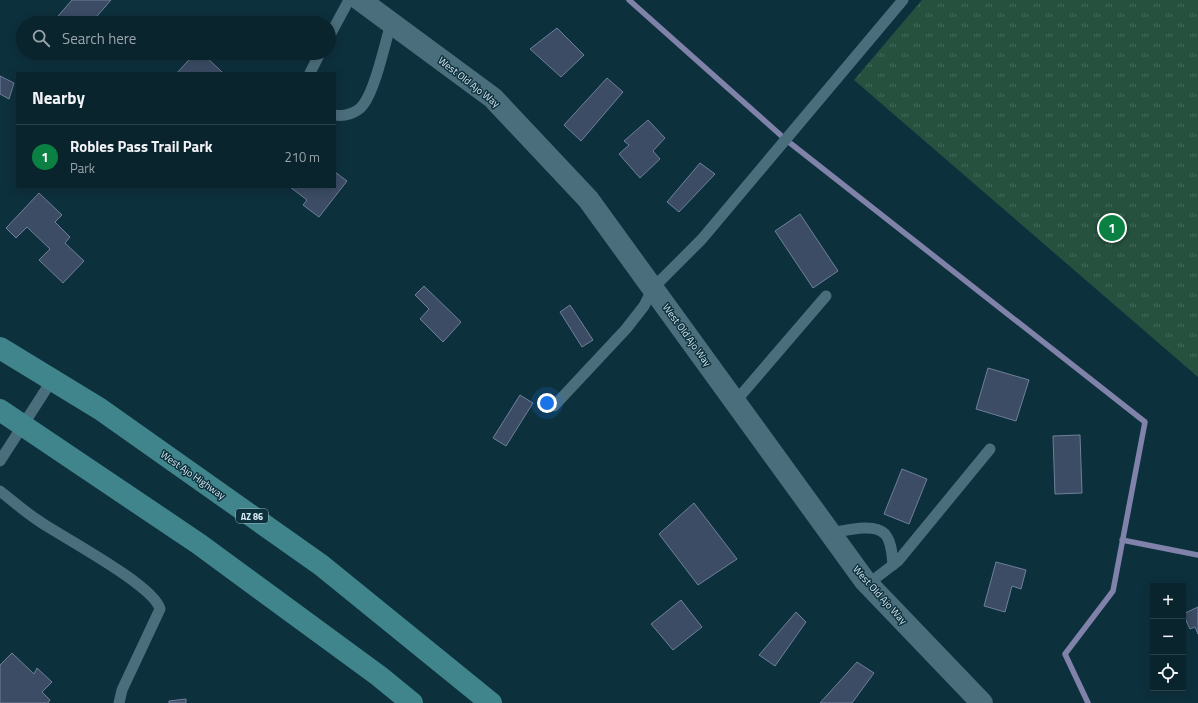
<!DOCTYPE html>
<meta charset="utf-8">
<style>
:root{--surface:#0a242e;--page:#132c36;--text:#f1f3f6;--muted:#99a4aa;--line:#2a414a;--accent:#0b8043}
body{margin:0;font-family:"Titillium Web",sans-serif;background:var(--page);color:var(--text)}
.controls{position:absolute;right:12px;bottom:12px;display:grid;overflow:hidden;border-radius:0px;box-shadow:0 2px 10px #0003}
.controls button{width:36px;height:36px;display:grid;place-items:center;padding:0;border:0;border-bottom:1px solid var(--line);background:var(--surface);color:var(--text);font:20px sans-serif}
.you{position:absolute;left:547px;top:403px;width:14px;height:14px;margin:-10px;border:3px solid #fff;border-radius:50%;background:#1a73e8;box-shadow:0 0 0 6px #1a73e833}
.badge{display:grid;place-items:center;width:26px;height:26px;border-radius:50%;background:var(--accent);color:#fff;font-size:13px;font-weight:700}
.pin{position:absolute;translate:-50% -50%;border:2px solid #fff;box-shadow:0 1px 4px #0006}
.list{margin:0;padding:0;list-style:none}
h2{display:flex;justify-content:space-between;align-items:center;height:52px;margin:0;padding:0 16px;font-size:17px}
h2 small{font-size:13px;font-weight:400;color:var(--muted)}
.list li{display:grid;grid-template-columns:26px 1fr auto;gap:12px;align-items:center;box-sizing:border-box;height:64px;padding:0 16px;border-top:1px solid var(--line)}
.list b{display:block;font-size:15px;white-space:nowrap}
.list p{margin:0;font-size:13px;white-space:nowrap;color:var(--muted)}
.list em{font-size:13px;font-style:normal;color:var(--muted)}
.icon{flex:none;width:22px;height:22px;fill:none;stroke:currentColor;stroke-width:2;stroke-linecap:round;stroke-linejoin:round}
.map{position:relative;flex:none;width:1198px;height:703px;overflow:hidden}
.search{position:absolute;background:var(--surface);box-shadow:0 2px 10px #0003;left:16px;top:16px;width:320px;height:44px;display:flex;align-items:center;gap:10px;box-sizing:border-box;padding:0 14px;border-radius:22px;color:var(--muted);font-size:15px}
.panel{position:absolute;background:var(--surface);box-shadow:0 2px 10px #0003;left:16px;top:72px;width:320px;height:116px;border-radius:0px}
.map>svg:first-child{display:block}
</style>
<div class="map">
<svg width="1198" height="703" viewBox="0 0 1198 703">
<defs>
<pattern id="grass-tufts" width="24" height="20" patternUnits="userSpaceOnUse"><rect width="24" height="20" fill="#26513f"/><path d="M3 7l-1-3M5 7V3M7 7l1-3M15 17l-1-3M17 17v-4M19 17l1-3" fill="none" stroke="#456a5b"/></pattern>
</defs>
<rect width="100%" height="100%" fill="#0d303d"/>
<path fill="url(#grass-tufts)" d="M922 0H1198V377L854 80Z"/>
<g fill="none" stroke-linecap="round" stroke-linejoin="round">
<path stroke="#8082a9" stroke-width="5.5" d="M629 0 785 139 1145 422 1113 591 1065 654 1088 703
M1122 540 1198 555"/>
</g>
<path fill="#3b4c64" stroke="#6e809b" d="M72 0H111L91 23H52Z
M557 28 584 55 561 77 530 49Z
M195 53H202L223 73H177Z
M0 76 14 83 9 99 0 94Z
M607 78 623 92 581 141 564 125Z
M648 120 665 138 653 151 660 159 640 178 619 154 629 145 624 141Z
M700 163 715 174 679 212 667 202Z
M335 172 347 181 319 217 303 205 307 200 290 187H335Z
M39 193 62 215 55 222 70 237 65 243 84 261 63 283 39 260 50 249 27 227 16 238 6 228Z
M800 214 838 271 813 288 775 231Z
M424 286 461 322 443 342 420 319 429 309 415 295Z
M570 305 593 340 582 347 560 312Z
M988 368 1029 380 1016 421 976 409Z
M520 395 533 403 506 446 493 438Z
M1080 435 1082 493 1055 494 1053 436Z
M902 469 927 479 909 524 884 514Z
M694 503 737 559 698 585 659 534Z
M996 562 1026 570 1021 589 1012 586 1005 612 984 606Z
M681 600 702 627 673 650 651 624Z
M1198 607V634L1195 627 1190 629 1183 614Z
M796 612 806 622 775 666 759 655Z
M12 653 34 674 37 668 52 682 42 692 50 700 48 703H0V665Z
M857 662 874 673 852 703H820Z
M186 699V703H169V701Z"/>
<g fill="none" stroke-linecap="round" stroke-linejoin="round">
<path stroke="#4b6e7c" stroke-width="11" d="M329 37 349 0
M310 73 320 53
M335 115C344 117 357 113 363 105 375 90 385 44 391 23
M735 402 826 296
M554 406 626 329 644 306 653 288 702 239 903 0
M0 461 52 380
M0 491C13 501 25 512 39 521 62 537 154 585 160 609L122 690 119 703
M830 533C844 531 874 522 885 534 892 542 892 556 893 565
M868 584 898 561 990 449"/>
<path stroke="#4b6e7c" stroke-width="22" d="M360 0 493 98 588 199 865 581 982 703"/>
<path stroke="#41858c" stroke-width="22" d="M0 348 100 409 321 565 491 703
M0 410 199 544 379 676 412 703"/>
</g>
<g text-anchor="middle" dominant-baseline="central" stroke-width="3" stroke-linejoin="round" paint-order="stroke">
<rect fill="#0d303d" stroke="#9bb2bc" stroke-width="1" x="236" y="509" width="32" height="14" rx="3"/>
<g font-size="9" font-weight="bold" fill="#d8eaf2">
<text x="252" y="516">AZ 86</text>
</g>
<g font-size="10" fill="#d8eaf2" stroke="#0d303d">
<text transform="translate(469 82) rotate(38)">West Old Ajo Way</text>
<text transform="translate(687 335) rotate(54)">West Old Ajo Way</text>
<text transform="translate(193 475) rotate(35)">West Ajo Highway</text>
<text transform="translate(880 595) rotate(48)">West Old Ajo Way</text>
</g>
</g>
</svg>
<div class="controls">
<button>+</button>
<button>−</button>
<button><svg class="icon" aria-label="locate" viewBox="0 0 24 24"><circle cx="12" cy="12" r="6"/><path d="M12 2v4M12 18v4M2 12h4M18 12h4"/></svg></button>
</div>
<div class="you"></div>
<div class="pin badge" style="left:1112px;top:228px">1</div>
<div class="search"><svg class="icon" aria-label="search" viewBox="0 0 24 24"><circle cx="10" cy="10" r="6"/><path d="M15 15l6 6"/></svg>Search here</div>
<section class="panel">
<h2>Nearby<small></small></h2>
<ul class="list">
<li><span class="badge">1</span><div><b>Robles Pass Trail Park</b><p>Park</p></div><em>210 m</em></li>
</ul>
</section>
</div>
